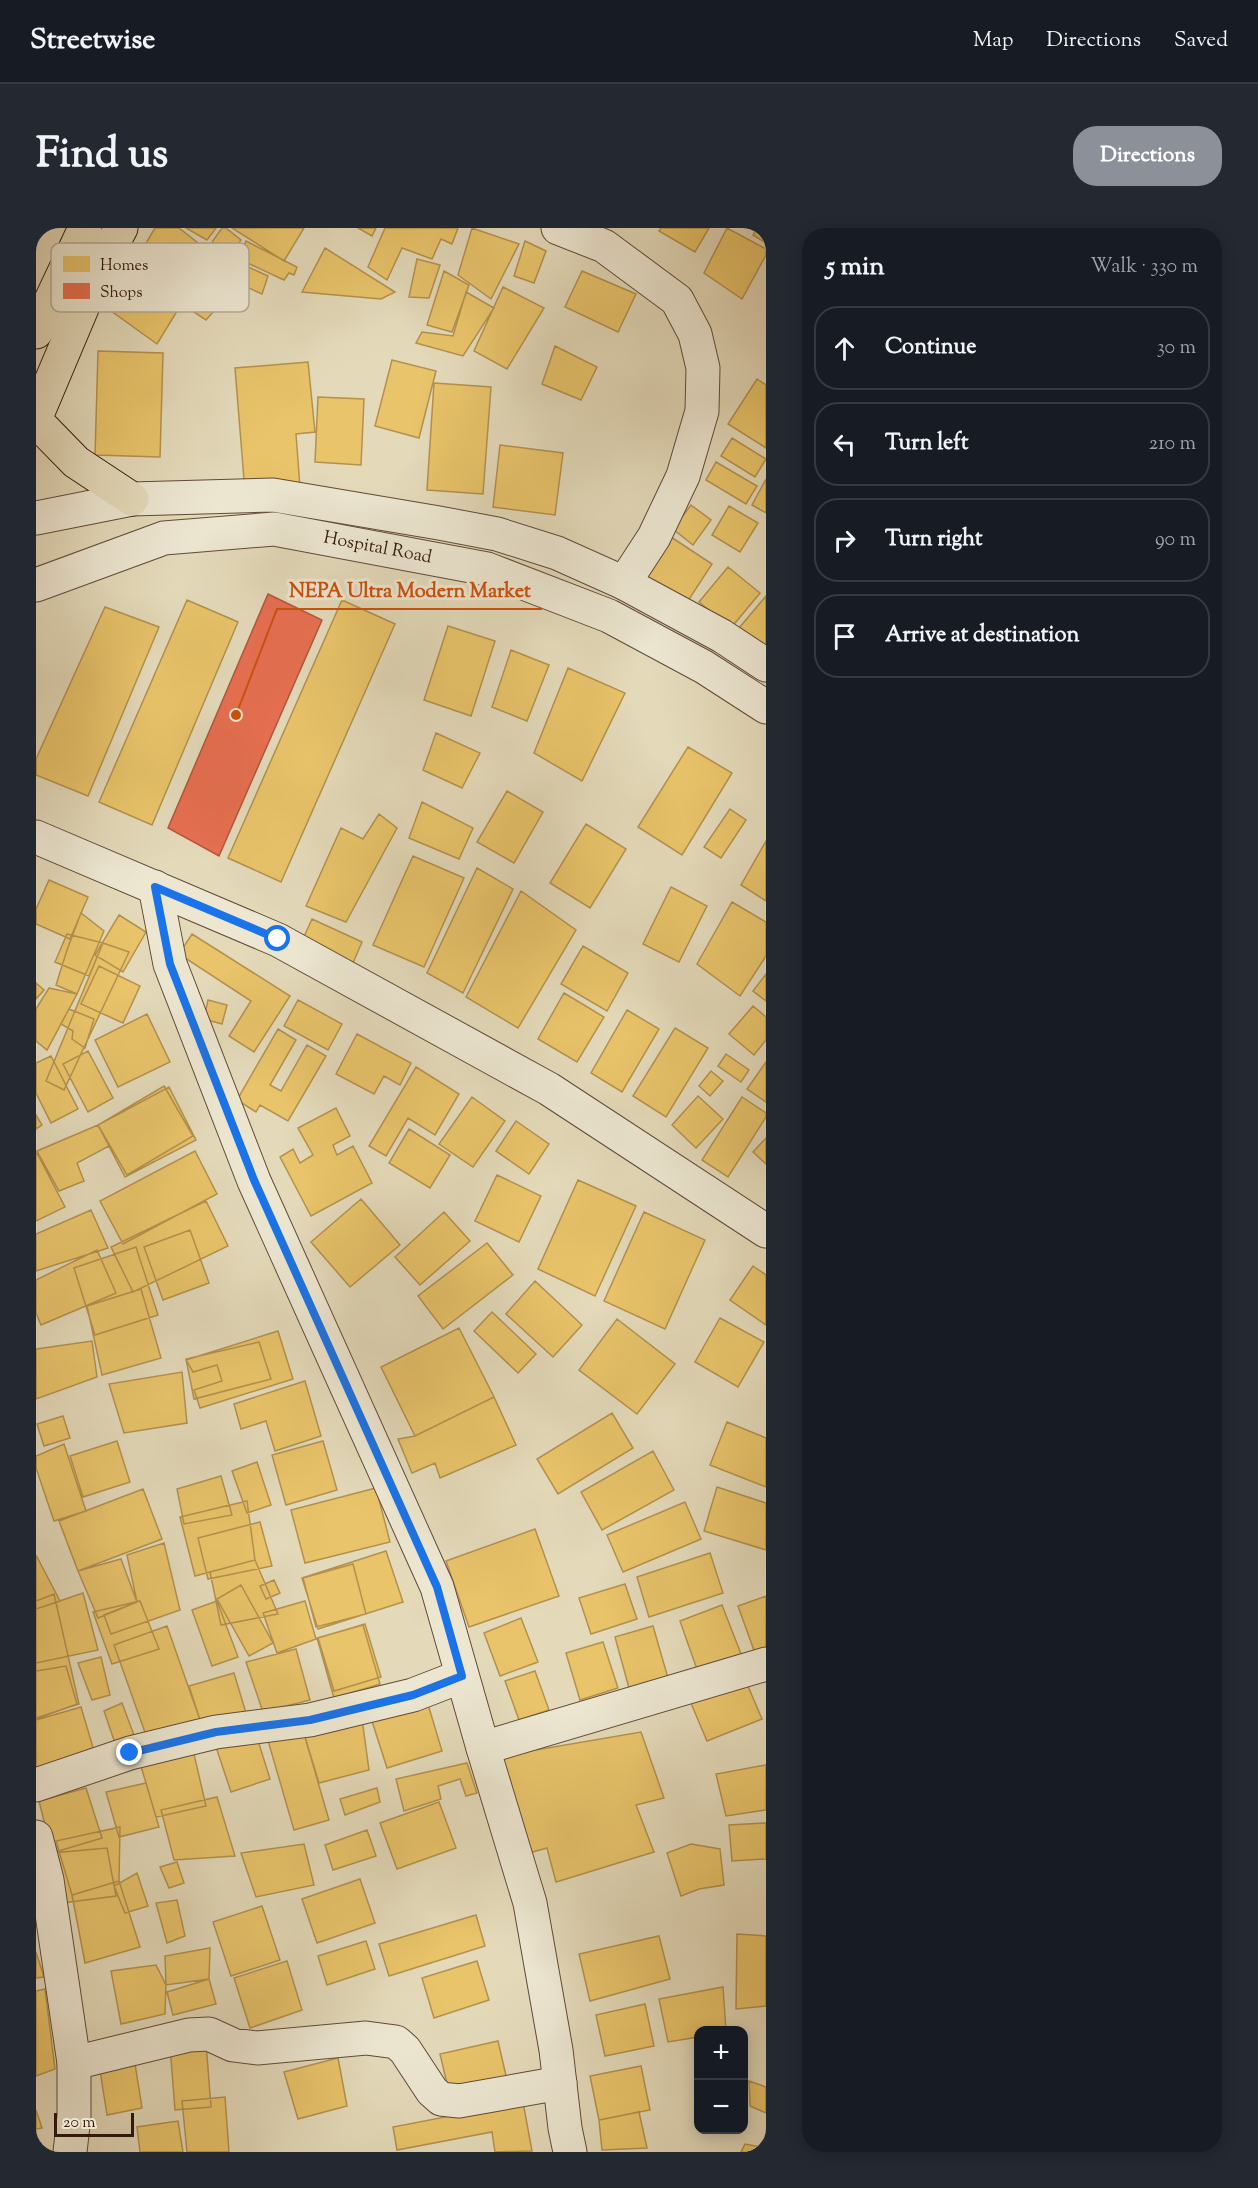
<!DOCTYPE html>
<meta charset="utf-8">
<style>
:root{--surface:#171b24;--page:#242831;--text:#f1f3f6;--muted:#9ea1a6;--line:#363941;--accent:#8c9099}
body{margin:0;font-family:"Sorts Mill Goudy",serif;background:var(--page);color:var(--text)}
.controls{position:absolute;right:18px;bottom:18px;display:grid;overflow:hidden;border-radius:12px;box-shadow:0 3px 15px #0003}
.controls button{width:54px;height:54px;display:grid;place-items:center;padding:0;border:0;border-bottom:2px solid var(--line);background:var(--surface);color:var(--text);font:30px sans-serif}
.scale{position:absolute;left:18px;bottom:15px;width:80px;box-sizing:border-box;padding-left:6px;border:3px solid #351a0c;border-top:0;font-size:16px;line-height:21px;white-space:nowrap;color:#351a0c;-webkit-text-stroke:4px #ede7d2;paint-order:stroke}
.stop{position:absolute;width:18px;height:18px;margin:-14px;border:4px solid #1a73e8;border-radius:50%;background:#fff}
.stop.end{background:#1a73e8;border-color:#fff;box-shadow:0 2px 6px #0008}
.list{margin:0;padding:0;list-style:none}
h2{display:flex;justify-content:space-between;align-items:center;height:78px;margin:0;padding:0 24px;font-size:26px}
h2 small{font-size:20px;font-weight:400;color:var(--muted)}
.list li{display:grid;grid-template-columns:39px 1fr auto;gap:18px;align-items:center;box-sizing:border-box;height:84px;margin:0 12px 12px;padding:0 12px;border:2px solid var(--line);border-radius:24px}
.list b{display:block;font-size:22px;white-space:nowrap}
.list em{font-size:20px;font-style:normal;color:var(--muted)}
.icon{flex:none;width:33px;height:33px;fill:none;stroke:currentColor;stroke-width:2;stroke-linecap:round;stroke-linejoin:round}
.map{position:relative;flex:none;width:730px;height:1924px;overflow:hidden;border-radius:24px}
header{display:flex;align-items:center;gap:36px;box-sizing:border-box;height:84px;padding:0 30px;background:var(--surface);border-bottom:2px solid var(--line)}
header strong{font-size:28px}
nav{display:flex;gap:33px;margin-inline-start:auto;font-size:21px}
.intro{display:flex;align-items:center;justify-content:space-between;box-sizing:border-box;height:144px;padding:0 36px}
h1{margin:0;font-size:42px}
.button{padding:15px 27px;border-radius:24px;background:var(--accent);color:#fff;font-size:21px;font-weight:700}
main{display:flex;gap:36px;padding:0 36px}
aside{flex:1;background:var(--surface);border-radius:24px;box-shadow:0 3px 15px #0003}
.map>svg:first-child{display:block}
</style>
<header>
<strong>Streetwise</strong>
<nav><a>Map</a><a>Directions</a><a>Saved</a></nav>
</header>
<div class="intro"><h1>Find us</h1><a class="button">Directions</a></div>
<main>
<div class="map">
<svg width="730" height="1924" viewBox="0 0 730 1924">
<rect width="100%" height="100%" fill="#e4daba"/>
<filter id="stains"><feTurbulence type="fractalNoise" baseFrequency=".00333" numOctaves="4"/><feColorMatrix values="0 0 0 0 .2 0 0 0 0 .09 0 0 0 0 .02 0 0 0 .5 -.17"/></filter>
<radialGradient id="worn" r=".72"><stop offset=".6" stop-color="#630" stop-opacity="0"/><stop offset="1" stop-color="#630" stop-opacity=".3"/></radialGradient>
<path fill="#e9c46a" stroke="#b3914e" stroke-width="1.5" d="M119 0H143L166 18 232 48 226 66 202 55 170 92 94 42Z
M150 0H180L171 12Z
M186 0H190L205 12 195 26 176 14Z
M196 0H268L248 33Z
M322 0H340L336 8Z
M349 0H422L416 16 405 11 396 31 366 20 351 52 332 39Z
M436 0 483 16 455 71 422 47Z
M625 0H673L659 24 623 3Z
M691 0 730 21V27L706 71 668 45Z
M722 0H730V15L717 7Z
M210 13 261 39 258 47 253 45 248 52 203 31Z
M489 13 510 23 498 55 478 48Z
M289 20 359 64 345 71 266 64Z
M381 31 404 37 393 70 373 69Z
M94 42 143 80 121 116 71 80Z
M408 43 433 57 416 104 391 97Z
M546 43 600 66 582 104 529 79Z
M467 59 508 80 471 141 438 123Z
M430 64 458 80 427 128 380 115 386 104 417 108Z
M519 118 561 139 545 172 506 156Z
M62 123 127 125 124 229 59 227Z
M356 132 400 143 383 210 339 198Z
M272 134 279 204 260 206 264 259 209 264 199 140Z
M721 151 730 157V220L692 196Z
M398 155 455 159 447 266 391 262Z
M282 169 328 171 325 237 279 234Z
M696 210 730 231 719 249 685 228Z
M464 217 527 225 519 287 457 279Z
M680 234 721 258 710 276 670 252Z
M730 251V285L716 277Z
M655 277 675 292 657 317 637 301Z
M693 278 722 295 704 324 676 307Z
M635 309 676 336 648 379 608 352Z
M692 339 724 365 695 400 663 374Z
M730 368V423L703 400Z
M151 372 202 394 116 597 63 574Z
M306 372 359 396 245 654 192 630Z
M69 379 123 399 52 568 0 547V531Z
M412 398 459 413 435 488 388 472Z
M475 422 513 437 491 493 456 479Z
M532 440 589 465 546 553 498 525Z
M400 505 444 525 426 560 387 542Z
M652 519 696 545 646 627 602 599Z
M471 563 507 584 478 635 441 614Z
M386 574 437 600 423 631 373 610Z
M694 581 710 592 685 630 668 619Z
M343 586 361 600 310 694 270 678 305 600 327 611Z
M550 596 590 621 554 680 514 655Z
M730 613V673L705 657Z
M377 628 428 650 388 739 337 717Z
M441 640 477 661 427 765 391 745Z
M13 652 52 669 34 711 0 696V681Z
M635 659 671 678 643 734 607 716Z
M485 663 540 702 482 800 430 769Z
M696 674 730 694V728L704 768 661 736Z
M45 685 68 703 41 766 20 757 31 722Z
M83 687 110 704 87 744 59 727Z
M276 691 326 714 317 735 266 713Z
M31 706 67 715 53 748 19 734Z
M156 706 254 768 218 824 193 808 215 773 143 726Z
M67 715 93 724 28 862 10 853Z
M547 718 592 745 571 783 525 756Z
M63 738 104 758 87 795 45 776Z
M730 746V773L717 763Z
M0 755 8 762 0 771Z
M13 760 41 766 11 822 0 813V781Z
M528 765 568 789 541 834 502 811Z
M172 772 191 777 186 796 168 791Z
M262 772 306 796 292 822 248 798Z
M717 778 730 789V812L718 827 693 806Z
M33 781 58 791 49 820 36 811 37 803 25 796Z
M591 782 623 801 586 864 555 845Z
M111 786 134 834 82 859 59 812Z
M639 800 672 820 630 889 597 868Z
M242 801 260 812 234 857 245 863 271 817 290 828 252 893 224 877 220 884 201 872Z
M321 806 375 835 364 857 348 848 338 866 300 846Z
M52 823 77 870 52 884 27 836Z
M690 826 713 842 705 854 682 838Z
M15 828 42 881 15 895 0 865V835Z
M730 834V874L711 861Z
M380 839 423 866 399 907 372 890 350 928 333 918Z
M675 843 687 853 674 868 663 858Z
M128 858 157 908 91 947 62 897Z
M133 859 160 912 89 949 62 897Z
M662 868 687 891 660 920 636 897Z
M436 869 469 893 437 939 403 916Z
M706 869 730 885V889L692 949 666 932Z
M300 880 314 908 297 917 301 927 317 918 336 955 275 988 244 929 257 921 264 935 277 927 262 900Z
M0 887 6 897 0 901Z
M480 893 513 916 493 946 460 923Z
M62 897 73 918 41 935 48 953 23 963 1 923Z
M373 901 414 927 394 960 353 935Z
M730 910V936L717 924Z
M0 923 29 979 0 993Z
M159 923 181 966 87 1016 64 973Z
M461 947 505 968 483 1014 439 993Z
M542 952 600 978 559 1068 502 1041Z
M325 971 364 1017 314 1059 275 1014Z
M170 973 192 1018 97 1064 75 1019Z
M55 982 72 1020 0 1043V1006Z
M408 984 434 1013 384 1057 359 1029Z
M608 984 669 1012 629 1101 568 1073Z
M154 1002 173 1055 127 1072 108 1019Z
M451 1015 477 1047 407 1101 382 1068Z
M100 1019 122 1087 59 1107 38 1040Z
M61 1022 80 1065 5 1097 0 1085V1052Z
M717 1038 730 1047V1097L694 1072Z
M499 1053 546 1097 517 1129 470 1086Z
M105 1061 125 1130 66 1147 51 1078Z
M456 1084 500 1126 482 1145 438 1103Z
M684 1090 728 1114 702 1159 659 1134Z
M581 1091 639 1136 601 1186 543 1142Z
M423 1100 458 1169 379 1208 345 1139Z
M242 1103 257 1151 164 1180 158 1162 186 1153 181 1137 157 1144 150 1132Z
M56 1113 61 1149 0 1171V1121Z
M223 1114 235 1151 158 1171 150 1131Z
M146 1144 151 1195 88 1205 73 1156Z
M269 1153 285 1208 239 1223 230 1193 205 1201 198 1176Z
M458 1169 480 1217 404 1250 399 1235 376 1245 362 1211 379 1208Z
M576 1185 597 1220 522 1266 501 1231Z
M27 1188 34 1210 8 1218 1 1196Z
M691 1194 730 1210V1259L674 1237Z
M81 1213 94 1254 47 1269 34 1228Z
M287 1213 301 1262 250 1277 236 1227Z
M28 1216 50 1283 18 1293 0 1240V1228Z
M617 1223 638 1262 566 1302 545 1264Z
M221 1234 235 1277 211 1285 196 1243Z
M185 1248 196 1287 148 1296 141 1261Z
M681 1259 730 1275V1322L668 1303Z
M340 1260 354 1314 269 1335 255 1282Z
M107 1261 126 1311 42 1343 23 1293Z
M211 1273 219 1332 159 1348 144 1289Z
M649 1274 665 1311 587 1344 571 1307Z
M224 1294 236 1338 172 1351 162 1310Z
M499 1301 523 1368 433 1399 410 1333Z
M128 1315 144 1382 75 1406 68 1387 101 1374 91 1327Z
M350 1323 367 1374 282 1401 266 1350Z
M674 1325 687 1365 613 1389 601 1349Z
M0 1327 24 1373 0 1381Z
M85 1331 101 1374 62 1390 42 1343Z
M219 1332 242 1386 185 1397 174 1344Z
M317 1336 330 1386 280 1399 267 1350Z
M238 1352 244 1365 230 1371 224 1358Z
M589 1356 601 1391 555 1406 543 1370Z
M205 1357 237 1415 213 1428 181 1371Z
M47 1365 62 1422 0 1435V1381Z
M18 1366 43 1476 0 1490V1373Z
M730 1368V1425L720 1428 702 1378Z
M104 1373 123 1421 76 1436 57 1384Z
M181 1373 202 1429 176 1438 156 1382Z
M269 1373 280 1411 241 1425 227 1385Z
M686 1377 707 1431 663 1447 644 1393Z
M485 1390 502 1434 464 1448 448 1405Z
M329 1396 345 1449 298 1463 282 1410Z
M327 1397 344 1456 298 1470 281 1410Z
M131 1398 164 1492 111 1510 78 1417Z
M617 1398 632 1450 593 1460 579 1409Z
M567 1414 582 1460 544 1472 530 1425Z
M260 1421 274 1472 227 1484 210 1434Z
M65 1429 74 1467 56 1472 42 1435Z
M30 1438 41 1476 0 1491V1443Z
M499 1443 513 1482 483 1492 469 1453Z
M198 1445 210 1485 166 1498 153 1458Z
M709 1451 726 1491 671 1513 654 1473Z
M391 1473 406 1523 351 1540 335 1490Z
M86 1475 99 1510 81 1521 68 1483Z
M45 1479 58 1523 0 1541V1492Z
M326 1491 333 1542 283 1555 266 1499Z
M266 1499 293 1592 258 1602 231 1509Z
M605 1504 628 1570 600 1577 618 1624 520 1654 511 1620 493 1625 464 1528Z
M220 1506 234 1551 195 1564 180 1519Z
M157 1522 170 1578 120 1589 104 1535Z
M431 1535 441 1565 430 1568 424 1551 402 1558 405 1571 368 1583 360 1551Z
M730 1537V1582L690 1588 680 1546Z
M110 1555 123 1599 83 1609 70 1564Z
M50 1560 66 1610 16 1625 3 1573Z
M341 1560 344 1574 309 1587 304 1571Z
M181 1569 199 1628 138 1632 125 1582Z
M403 1574 420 1620 361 1641 344 1595Z
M730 1595V1631L696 1633 693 1597Z
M84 1599 83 1653 36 1667 20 1613Z
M331 1602 340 1628 297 1642 289 1617Z
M268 1616 278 1657 220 1669 205 1625Z
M655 1616 684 1621 688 1657 663 1661 645 1668 631 1625Z
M71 1620 80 1668 27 1675 16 1625Z
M141 1634 148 1655 133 1660 124 1639Z
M101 1645 112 1678 89 1685 78 1658Z
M324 1651 339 1695 281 1715 266 1671Z
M83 1653 104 1719 49 1735 36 1667Z
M141 1672 149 1708 131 1715 120 1675Z
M226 1678 244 1732 195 1748 177 1694Z
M440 1687 449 1718 353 1748 343 1716Z
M701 1706 730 1708V1778L700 1781Z
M623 1708 634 1751 554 1773 543 1726Z
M330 1713 339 1741 291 1757 282 1728Z
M174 1720 173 1751 130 1757 129 1728Z
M0 1724 8 1749 0 1750Z
M251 1733 266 1782 214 1800 198 1750Z
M441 1733 453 1772 398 1790 386 1750Z
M120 1737 130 1757 129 1786 85 1796 75 1743Z
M173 1751 180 1776 137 1787 131 1764Z
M687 1759 690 1802H662V1809L632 1814 623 1771Z
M9 1761 19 1841 0 1848V1763Z
M609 1776 618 1818 569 1828 560 1787Z
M462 1813 471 1852 413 1864 404 1826Z
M170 1815 175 1879 139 1882 134 1818Z
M302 1830 311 1878 262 1891 248 1844Z
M99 1836 106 1880 71 1887 64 1842Z
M605 1838 614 1882 563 1892 554 1848Z
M713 1853 730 1859V1885L714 1878Z
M189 1869 193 1924H151L146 1873Z
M487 1874 496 1923 459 1924 456 1904 361 1922 357 1899Z
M0 1882 6 1900 0 1901Z
M603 1884 611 1920 566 1922 563 1892Z
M142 1893 147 1924H104L101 1899Z
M730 1907V1924H705L709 1916 725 1919Z
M0 1912H3L5 1924H0Z"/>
<path fill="#e76f51" stroke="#b2563c" stroke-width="1.5" d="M232 366 286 392 183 628 132 600Z"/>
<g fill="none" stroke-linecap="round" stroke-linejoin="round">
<g stroke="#614a38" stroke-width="35">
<g id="minor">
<path d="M522 0 568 18 641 72 659 106 667 140 666 183 647 248 618 309 588 355"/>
<path d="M0 290 96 271 237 267 403 295 461 306 521 325 588 355 686 408 730 437"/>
<path id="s1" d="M0 357 128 310 238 301 451 341 573 388 668 439 730 479"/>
<path d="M0 609 242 712 513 861 730 1003"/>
<path d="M119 659 134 736 218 953 401 1359 447 1520 494 1675 520 1822 529 1900 534 1924"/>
<path d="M447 1520 730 1436"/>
<path d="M0 1557 94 1525 180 1504 274 1492 377 1467 426 1448"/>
<path d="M0 1609 11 1652 38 1835V1888L34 1924"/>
<path d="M38 1835 153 1807 173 1806 197 1817 221 1820 330 1810 360 1814 369 1822 396 1863 405 1871 423 1873 524 1855"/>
</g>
</g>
<g stroke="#351a0c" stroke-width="35">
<path id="major" d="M0 104 49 0
M0 189 57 54 85 0
M0 193 40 234 96 271"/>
</g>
<use href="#minor" stroke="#ede7d2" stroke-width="33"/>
<use href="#major" stroke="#e4daba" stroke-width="33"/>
</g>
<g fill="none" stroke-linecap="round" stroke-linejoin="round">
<path stroke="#1a73e8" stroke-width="8" d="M94 1525 180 1504 274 1492 377 1467 426 1448 401 1359 218 952 134 736 119 659 242 711"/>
</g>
<g text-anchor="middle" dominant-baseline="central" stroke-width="6" stroke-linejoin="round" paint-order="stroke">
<g font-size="18" fill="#351a0c" stroke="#ede7d2">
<text stroke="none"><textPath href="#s1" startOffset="352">Hospital Road</textPath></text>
</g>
</g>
<rect x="15" y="15" width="198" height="69" rx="9" fill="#ede7d2" stroke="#b6aa97" stroke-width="1.5"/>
<rect x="27" y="28" width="27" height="16" fill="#e9c46a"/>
<rect x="27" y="55" width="27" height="16" fill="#e76f51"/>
<g font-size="16" fill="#351a0c">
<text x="64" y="42">Homes</text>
<text x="64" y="69">Shops</text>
</g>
<path fill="none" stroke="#cd500c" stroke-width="2" d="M200 487L241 381H506"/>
<circle fill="#cd500c" stroke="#ede7d2" stroke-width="2" cx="200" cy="487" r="6"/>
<g font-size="20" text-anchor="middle" font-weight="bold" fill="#cd500c" stroke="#ede7d2" stroke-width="6" stroke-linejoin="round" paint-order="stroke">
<text x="374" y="369">NEPA Ultra Modern Market</text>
</g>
<rect width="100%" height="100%" filter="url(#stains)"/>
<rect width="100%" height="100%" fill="url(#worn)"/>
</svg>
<div class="controls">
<button>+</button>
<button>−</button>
</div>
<div class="scale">20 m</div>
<div class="stop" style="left:242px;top:711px"></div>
<div class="stop end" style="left:94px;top:1525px"></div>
</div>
<aside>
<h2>5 min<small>Walk · 330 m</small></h2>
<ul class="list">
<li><svg class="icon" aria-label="ahead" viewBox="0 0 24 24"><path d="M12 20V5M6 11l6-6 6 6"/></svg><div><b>Continue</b></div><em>30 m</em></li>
<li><svg class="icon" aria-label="left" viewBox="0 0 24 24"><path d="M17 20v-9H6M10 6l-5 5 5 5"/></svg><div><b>Turn left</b></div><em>210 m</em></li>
<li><svg class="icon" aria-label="right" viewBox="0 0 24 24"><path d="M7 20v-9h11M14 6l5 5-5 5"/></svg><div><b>Turn right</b></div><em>90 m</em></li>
<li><svg class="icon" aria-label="arrive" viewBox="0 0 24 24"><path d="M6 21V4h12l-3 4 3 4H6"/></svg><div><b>Arrive at destination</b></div></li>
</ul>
</aside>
</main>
